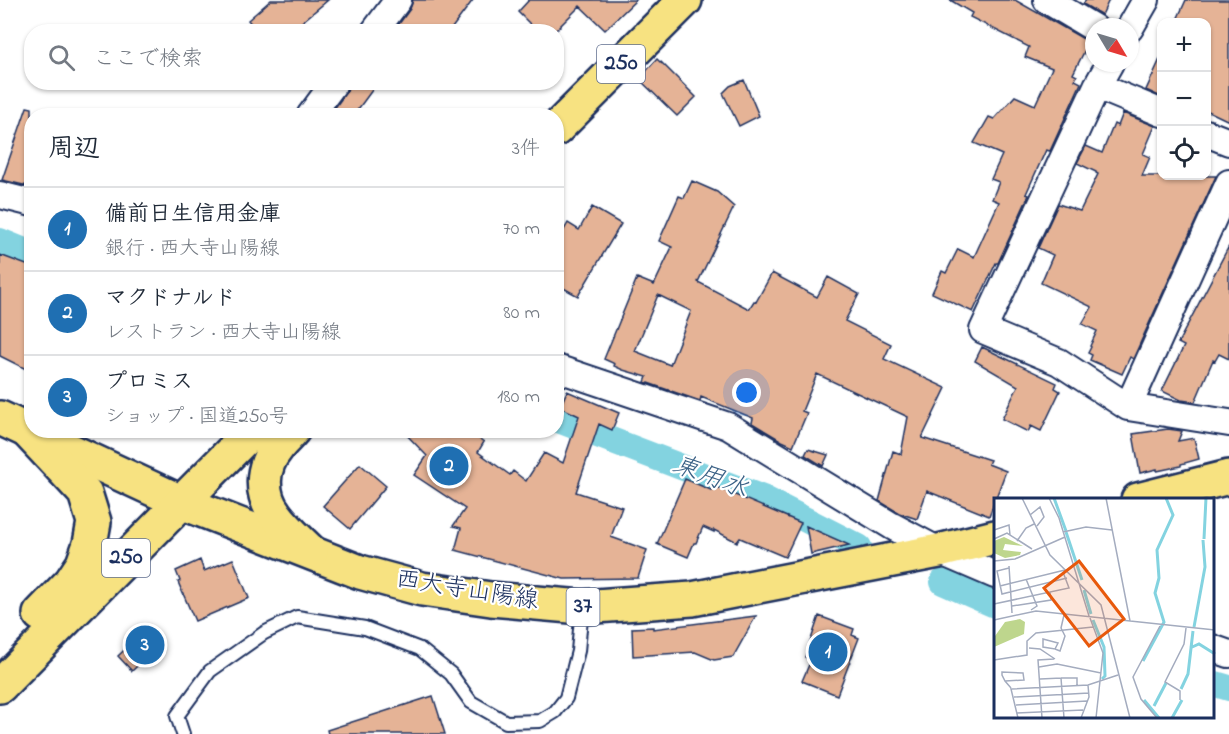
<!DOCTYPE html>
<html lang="ja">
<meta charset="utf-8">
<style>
:root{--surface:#fff;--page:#f6f6f7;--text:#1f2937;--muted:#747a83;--line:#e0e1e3;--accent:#1f6fb2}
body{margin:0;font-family:"Indie Flower","Klee One",sans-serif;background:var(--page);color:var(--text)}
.controls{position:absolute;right:18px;top:18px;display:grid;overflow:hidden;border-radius:12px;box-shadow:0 2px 4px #0004}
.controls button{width:54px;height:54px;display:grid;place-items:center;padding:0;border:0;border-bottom:2px solid var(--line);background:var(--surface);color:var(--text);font:30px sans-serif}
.compass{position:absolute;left:1085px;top:18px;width:54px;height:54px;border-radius:50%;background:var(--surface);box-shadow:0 2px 4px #0004;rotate:128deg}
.you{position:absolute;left:747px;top:393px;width:21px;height:21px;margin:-15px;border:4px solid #fff;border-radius:50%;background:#1a73e8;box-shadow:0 0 0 9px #1a73e833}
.badge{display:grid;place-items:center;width:39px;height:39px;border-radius:50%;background:var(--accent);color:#fff;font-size:20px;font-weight:700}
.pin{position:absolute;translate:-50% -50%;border:3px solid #fff;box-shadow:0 2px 6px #0006}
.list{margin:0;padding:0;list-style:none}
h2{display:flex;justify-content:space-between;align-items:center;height:78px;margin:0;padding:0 24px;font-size:26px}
h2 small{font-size:20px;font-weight:400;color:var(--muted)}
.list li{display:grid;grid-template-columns:39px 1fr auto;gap:18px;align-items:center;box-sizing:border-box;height:84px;padding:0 24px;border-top:2px solid var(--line)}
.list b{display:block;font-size:22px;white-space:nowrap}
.list p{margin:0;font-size:20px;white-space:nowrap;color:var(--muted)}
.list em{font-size:20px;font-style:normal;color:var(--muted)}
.icon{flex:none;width:33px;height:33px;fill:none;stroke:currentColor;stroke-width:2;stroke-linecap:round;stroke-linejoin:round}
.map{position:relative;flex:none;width:1229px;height:734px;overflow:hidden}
.search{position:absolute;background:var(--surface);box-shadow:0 2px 4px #0004;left:24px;top:24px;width:540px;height:66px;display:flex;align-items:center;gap:15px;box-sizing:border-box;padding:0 21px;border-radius:24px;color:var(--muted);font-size:22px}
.panel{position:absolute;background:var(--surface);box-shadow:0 2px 4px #0004;left:24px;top:108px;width:540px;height:330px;border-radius:24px}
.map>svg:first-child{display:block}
</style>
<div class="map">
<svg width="1229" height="734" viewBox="0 0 1229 734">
<rect width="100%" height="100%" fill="#fff"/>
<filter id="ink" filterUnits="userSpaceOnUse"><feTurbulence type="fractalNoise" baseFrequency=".0167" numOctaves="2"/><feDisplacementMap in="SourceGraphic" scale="12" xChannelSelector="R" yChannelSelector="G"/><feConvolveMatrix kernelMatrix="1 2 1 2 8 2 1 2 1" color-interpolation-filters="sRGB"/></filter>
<g filter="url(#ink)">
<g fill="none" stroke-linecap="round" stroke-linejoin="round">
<path stroke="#83d3e0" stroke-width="26" d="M0 241 32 254
M556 419 765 499 859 547
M943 582 995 605
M1212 683 1229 688"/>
</g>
<path fill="#e5b396" stroke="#1b2f5e" stroke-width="1.5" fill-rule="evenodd" d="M271 0H328L290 32H258L248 20Z
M413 0H473L449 32H393L410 9Z
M529 0H636L605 30 580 6 554 32H538L518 12Z
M950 0H1015L1089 42 1073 74 1077 76 1075 80 1081 83 1050 151 1046 150 1026 194 1029 195 998 263H996L973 312 932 293 942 271 946 273 958 249 974 257 999 202 992 199 999 182 991 179 1002 155 974 143 989 117 994 119 1015 96 1035 105 1052 68 1025 57 1029 47 970 17 972 13Z
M1086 0H1109L1102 15 1083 4Z
M1186 0H1229V121L1206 110V22H1176Z
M1161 57V97L1146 90Z
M657 59 661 63V62L696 97 677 116 639 79Z
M744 80 759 116 739 126 723 93 730 86Z
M350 82H378L353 116H329L347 91Z
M27 107 32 108V187L2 180Z
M1123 113 1155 126 1143 154 1150 157 1142 176H1216L1133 359 1130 357 1122 374 1090 360 1092 355 1088 353 1091 347 1090 346 1097 331 1082 324 1092 307 1041 283 1053 255 1038 248 1058 204 1080 211 1098 174 1096 173V172L1077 163 1086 146 1102 153 1114 124 1118 126Z
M692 181 717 192 734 207 698 282 749 309 754 301 756 302 772 273 817 297 828 277 859 294 845 321 891 344 884 359 946 388 922 438 990 460 988 464 1006 471 989 516 927 491 917 519 899 513 879 501 893 451 901 454 908 417 817 374 802 411 807 413 793 446 782 441 752 423 753 418 701 397 700 401 645 382 647 377 623 370 614 366 615 364 604 359 637 278 654 285 672 247 659 241 679 196 684 198ZM658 295 691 311 670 365 635 351Z
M592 207 621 224 578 296 556 284V244L568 223 579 230Z
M1229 246V359L1219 354 1215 361 1213 360 1195 402 1181 400 1162 391 1184 346 1178 343Z
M0 255 32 267V372L0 356Z
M982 347 1057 383 1055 388 1060 391 1041 431 1031 426 1028 432 1002 419 1018 386 975 361Z
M567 391 619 413 612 430 599 424 576 492 622 507 611 537 647 550 638 578 564 579 455 550 461 528 453 526 465 509 414 475 427 456 402 430H483L478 438 484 442 478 452 510 475 513 471 526 481 544 453 563 463 579 416 560 407Z
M1168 429 1182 431 1178 441 1194 438 1199 459 1181 464V466L1157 471V469L1140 473 1133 434Z
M808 449 828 455 823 466 805 455Z
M360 464 386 486 350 529 323 506Z
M685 479 711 490 714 486 801 523 785 557 740 538 737 542 714 530V532L703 527 696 543H694L688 557 657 544Z
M806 526 849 545 811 554Z
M233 559 249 598 195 621 178 582 180 581 176 571 200 560 204 571Z
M756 616 733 657 714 660 695 652 633 656 632 628 653 627V629Z
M819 616 854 629 852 635 859 638 837 695 802 681 811 660 805 657Z
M143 632 157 647 132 671 118 656Z
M433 696 445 734H328L327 730Z"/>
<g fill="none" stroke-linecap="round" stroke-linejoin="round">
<g stroke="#1b2f5e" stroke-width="16">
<path id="service" d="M183 734 177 716 210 671 264 633 297 617 365 628 420 649 451 674 471 702 506 722 540 721 555 712 566 698 578 651 582 607"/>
</g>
<g stroke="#1b2f5e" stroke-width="30">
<path id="minor" d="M1047 0 1094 28
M1130 28 1146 0
M374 32 398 0
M1110 63 1097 86 983 330 1059 362 1128 407 1229 423
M1097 86 1162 113
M310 116 335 82
M1206 133 1229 142
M0 195 32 203
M556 368 728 426 892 526 939 551 995 575
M1128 407 1229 183
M1212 648 1229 654"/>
</g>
<g stroke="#1b2f5e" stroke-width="38">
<path id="primary" d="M0 418 181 502 360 572 422 589 491 599 582 607 692 599 939 551 995 537
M1138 500 1229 477"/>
</g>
<g stroke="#1b2f5e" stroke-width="38">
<path id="trunk" d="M556 129 685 0
M293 430C288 436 281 442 277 448 261 467 260 494 275 514 285 528 299 540 311 552
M29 433 85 493 94 522 90 544 83 564 71 582 40 614
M0 686 253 430"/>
</g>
<use href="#service" stroke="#fff" stroke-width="12"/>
<use href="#minor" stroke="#fff" stroke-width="26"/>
<use href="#primary" stroke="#f7e281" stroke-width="33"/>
<use href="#trunk" stroke="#f7e281" stroke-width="33"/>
</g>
</g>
<g text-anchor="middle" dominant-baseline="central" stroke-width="4.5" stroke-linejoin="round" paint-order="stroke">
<g fill="#fff" stroke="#5f6d8e" stroke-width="1.5">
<rect x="597" y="45" width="48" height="38" rx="4.5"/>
<rect x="102" y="539" width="48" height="38" rx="4.5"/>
<rect x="566.5" y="588" width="33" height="38" rx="4.5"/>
</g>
<g font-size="22" font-weight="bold" fill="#1b2f5e">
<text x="621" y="64">250</text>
<text x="126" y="558">250</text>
<text x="583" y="607">37</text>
</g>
<g font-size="24" fill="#1b2f5e" stroke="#fff">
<text transform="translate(467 591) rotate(9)">西大寺山陽線</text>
</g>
<g font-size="26" font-style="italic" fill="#3a6085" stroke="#fff">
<text transform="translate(710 478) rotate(21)">東用水</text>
</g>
</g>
<g transform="translate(994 498)">
<rect width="220" height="220" fill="#fff"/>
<path d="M10 39 29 48 11 46 9 52 27 54 26 57 11 60 0 55V43ZM26 121 31 124 30 136 0 149 1 138 11 124Z" fill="#bed68d"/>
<path fill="none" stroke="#83d3e0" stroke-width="3" d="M60 0 72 33M72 34 88 82M210 41 212 0M90 92 97 116M99 122 110 149 111 178 108 181M200 129 211 69 209 42M196 150 205 146 221 156M149 163 170 124 161 95 165 80 163 52 179 17 172 0M187 191 194 176 199 133M150 202 165 220M160 208 172 185M178 220 188 202"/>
<path fill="none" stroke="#a4acbf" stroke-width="1.5" d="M28 0 56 57 107 107 136 220M55 0 65 20 95 118M112 0 136 123M36 17 46 9 50 19 43 28M0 32 15 27 16 37M69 34 92 29 118 32M0 41 13 35 38 51M23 43 32 30 40 26M0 63 21 61 71 39M15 68 18 115M15 70 3 73 8 96 73 80M32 81 43 108 37 112M6 88 71 72M0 106 75 90 69 74M18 108 57 102 56 94M96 120 109 155 102 220M0 122 42 113 221 132M49 141 64 145 61 151 49 149ZM35 150 46 151 61 161M61 151 66 153 71 138 67 130 70 117M0 162 33 157V143L42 135 99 129M45 169 63 166 107 175M67 180H83V187M46 181 67 180 70 220M11 183 30 182 29 175 8 174V177L11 183 17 190M20 199 95 195M186 202V193L171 184 190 146 192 130M22 207 93 203M23 215 89 212M24 220 17 191 94 187 124 177M48 220 44 162 60 161M87 220 95 199 94 187M163 220 147 201 139 179 166 128"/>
<path fill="#e8590c" fill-opacity="0.15" stroke="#e8590c" stroke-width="3" d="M85 63 130 121 95 148 50 90Z"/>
<rect width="220" height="220" fill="none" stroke="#1b2f5e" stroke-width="3"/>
</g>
</svg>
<div class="controls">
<button>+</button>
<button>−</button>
<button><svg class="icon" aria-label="locate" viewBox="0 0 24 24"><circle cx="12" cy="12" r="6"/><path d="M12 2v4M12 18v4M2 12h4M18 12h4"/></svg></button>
</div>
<svg class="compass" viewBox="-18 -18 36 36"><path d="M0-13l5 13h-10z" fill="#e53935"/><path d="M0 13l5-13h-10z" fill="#747a83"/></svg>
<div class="you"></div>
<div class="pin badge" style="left:828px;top:652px">1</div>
<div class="pin badge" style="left:449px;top:466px">2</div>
<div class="pin badge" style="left:145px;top:645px">3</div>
<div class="search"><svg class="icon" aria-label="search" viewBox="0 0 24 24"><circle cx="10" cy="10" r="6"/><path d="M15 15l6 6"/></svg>ここで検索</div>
<section class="panel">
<h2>周辺<small>3件</small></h2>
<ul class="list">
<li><span class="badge">1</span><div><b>備前日生信用金庫</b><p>銀行 · 西大寺山陽線</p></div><em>70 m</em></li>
<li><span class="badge">2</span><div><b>マクドナルド</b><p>レストラン · 西大寺山陽線</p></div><em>80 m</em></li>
<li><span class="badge">3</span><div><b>プロミス</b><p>ショップ · 国道250号</p></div><em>180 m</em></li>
</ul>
</section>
</div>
